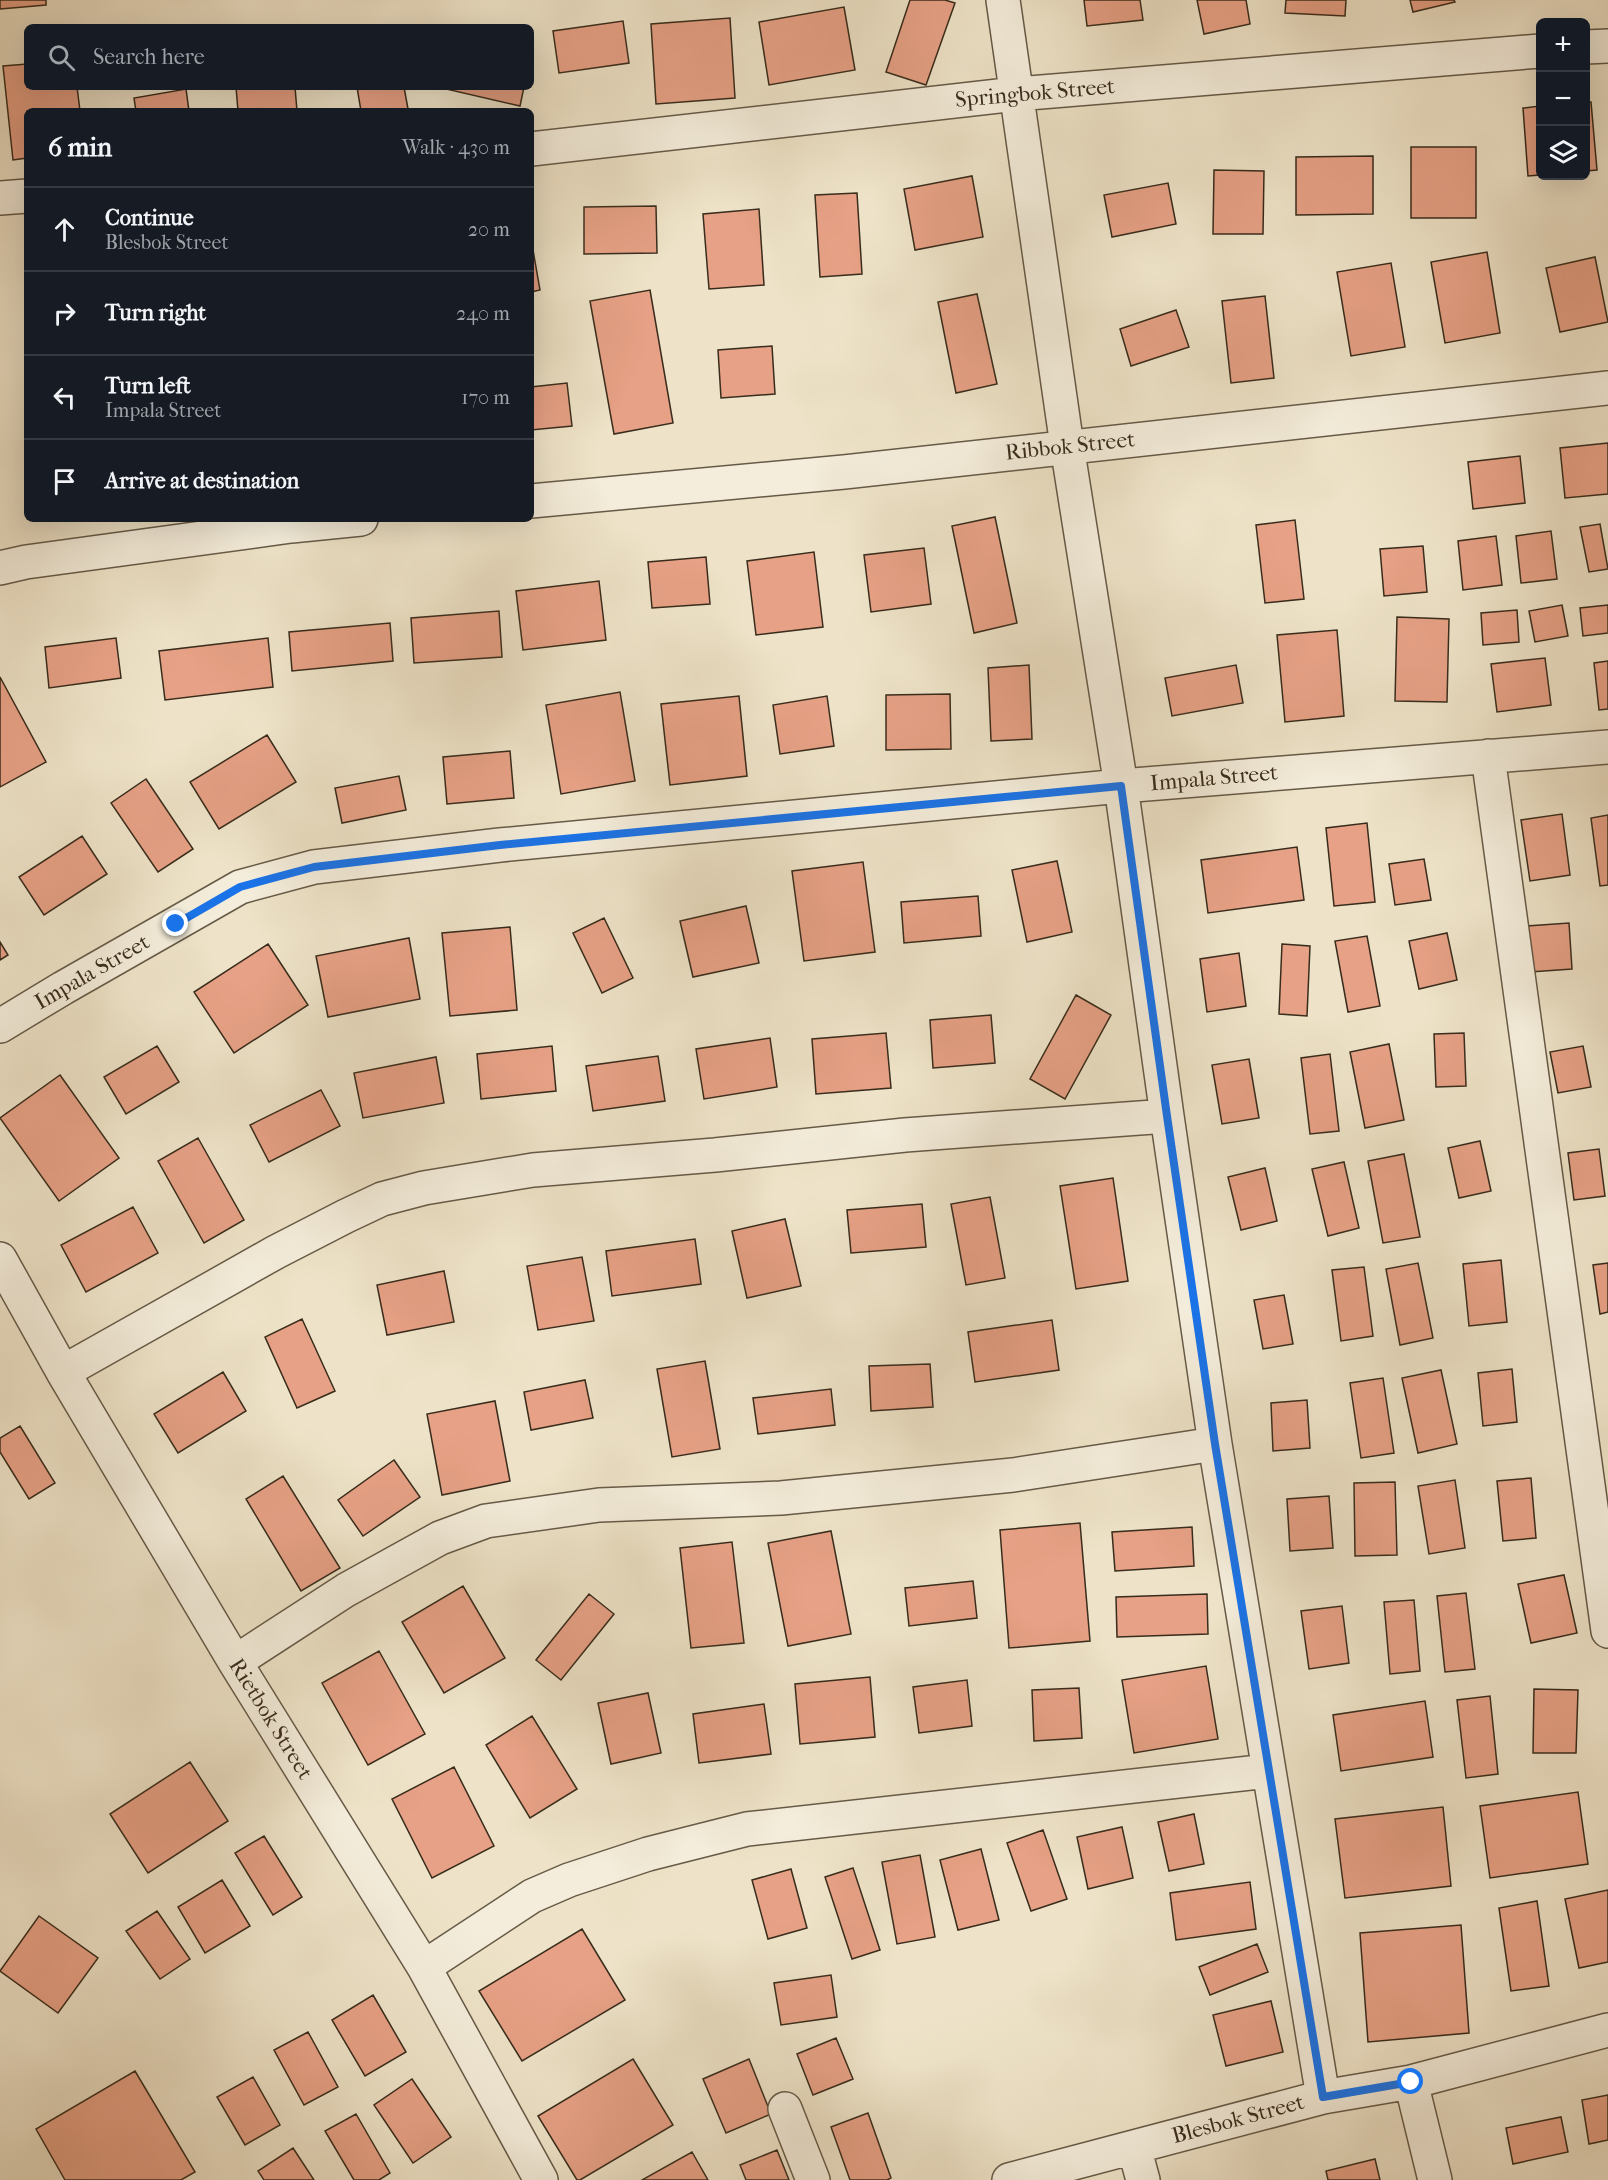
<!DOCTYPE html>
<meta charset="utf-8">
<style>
:root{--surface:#171b24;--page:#242831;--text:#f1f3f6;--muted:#9ea1a6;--line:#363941}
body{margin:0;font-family:"IM FELL French Canon",serif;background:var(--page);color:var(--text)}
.controls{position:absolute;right:18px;top:18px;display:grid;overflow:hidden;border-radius:9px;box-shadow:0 6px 24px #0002}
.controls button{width:54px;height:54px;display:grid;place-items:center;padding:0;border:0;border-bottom:2px solid var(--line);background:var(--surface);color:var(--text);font:30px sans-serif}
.stop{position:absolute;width:18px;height:18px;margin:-14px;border:4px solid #1a73e8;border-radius:50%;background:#fff}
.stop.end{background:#1a73e8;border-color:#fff;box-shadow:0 2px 6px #0008}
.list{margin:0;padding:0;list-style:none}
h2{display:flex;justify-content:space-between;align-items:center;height:78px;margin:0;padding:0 24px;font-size:26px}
h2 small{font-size:20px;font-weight:400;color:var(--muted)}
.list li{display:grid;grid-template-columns:39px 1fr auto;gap:18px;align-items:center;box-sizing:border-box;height:84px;padding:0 24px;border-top:2px solid var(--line)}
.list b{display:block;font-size:22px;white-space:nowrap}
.list p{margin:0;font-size:20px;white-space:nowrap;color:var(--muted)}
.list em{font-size:20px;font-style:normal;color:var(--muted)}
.icon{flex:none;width:33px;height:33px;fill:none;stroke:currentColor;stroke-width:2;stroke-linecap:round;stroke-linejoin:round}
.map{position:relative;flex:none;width:1608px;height:2180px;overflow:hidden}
.search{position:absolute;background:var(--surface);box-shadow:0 6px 24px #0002;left:24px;top:24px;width:510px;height:66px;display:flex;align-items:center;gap:15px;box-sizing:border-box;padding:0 21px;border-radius:9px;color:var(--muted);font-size:22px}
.panel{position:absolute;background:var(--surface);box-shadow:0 6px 24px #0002;left:24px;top:108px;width:510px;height:414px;border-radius:9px}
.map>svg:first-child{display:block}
</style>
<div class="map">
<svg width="1608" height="2180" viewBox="0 0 1608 2180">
<rect width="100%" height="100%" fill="#eee3c8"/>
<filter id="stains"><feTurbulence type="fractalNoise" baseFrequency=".00333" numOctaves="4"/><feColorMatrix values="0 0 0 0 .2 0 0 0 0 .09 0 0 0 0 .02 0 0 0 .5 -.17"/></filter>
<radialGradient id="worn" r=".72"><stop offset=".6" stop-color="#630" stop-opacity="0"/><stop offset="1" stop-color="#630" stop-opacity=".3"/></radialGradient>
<path fill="#e7a186" stroke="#382c1c" stroke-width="1.5" d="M0 0H46V5L0 9Z
M910 0H945L955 3 926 85 886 72Z
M1084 0H1140L1143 20 1087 26Z
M1197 0H1246L1250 24 1204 34Z
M1286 0H1346L1345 16 1285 13Z
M1410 0H1454L1455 2 1413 12Z
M844 7 855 70 769 85 759 22Z
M730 18 735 98 656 104 651 24Z
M623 21 629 63 559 73 553 31Z
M27 64V87H77L80 111H27V158L13 160 3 66Z
M236 87H295L297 111H238Z
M357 87H404L408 109 395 111H361Z
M446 87H524L520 106 446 89Z
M186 89 189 111H136L134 98Z
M1586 102H1591L1597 170 1586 171Z
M1540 106V175L1528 176 1523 108Z
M1411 147H1476V218H1411Z
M1373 156V214L1296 215V157Z
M1214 170 1264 171 1263 234H1213Z
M972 176 983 237 915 250 904 189Z
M1168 183 1176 224 1112 237 1104 195Z
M857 193 862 274 820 277 815 195Z
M656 206 657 253 584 254V207Z
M759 209 764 285 709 289 703 214Z
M533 250 540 290 531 292V251Z
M1487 252 1500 333 1445 343 1431 262Z
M1595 257 1608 322 1560 332 1546 268Z
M1391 263 1405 347 1351 356 1337 272Z
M650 290 673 423 614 434 590 301Z
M977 294 997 384 956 393 938 302Z
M1265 296 1274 378 1231 383 1222 301Z
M1176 310 1189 347 1131 366 1120 329Z
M772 346 775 394 721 398 718 350Z
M567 383 572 426 531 430V387Z
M1608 443V494L1565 498 1560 448Z
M1520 456 1525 503 1473 509 1468 462Z
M995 517 1017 623 974 633 952 526Z
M1295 520 1304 599 1265 603 1256 525Z
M1600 524 1608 569 1589 572 1580 527Z
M1551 531 1557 579 1521 583 1516 536Z
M1496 536 1502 585 1463 590 1458 541Z
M1423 546 1427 592 1384 596 1380 549Z
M924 548 931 604 871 612 864 555Z
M814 552 823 627 756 635 747 561Z
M706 557 710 604 652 608 648 562Z
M599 581 606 640 523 650 516 591Z
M1562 605 1568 636 1535 642 1529 611Z
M1608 605V633L1583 636 1580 608Z
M1517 610 1519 642 1483 645 1481 613Z
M499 611 502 657 414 663 411 618Z
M1397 617 1449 619 1447 702 1395 701Z
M390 623 393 661 292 671 289 632Z
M1337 630 1344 716 1285 722 1277 635Z
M116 638 121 678 49 688 45 647Z
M268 638 273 687 165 700 159 651Z
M1545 658 1551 705 1497 712 1491 664Z
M1608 661V709L1599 710 1594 663Z
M1029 665 1032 739 991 741 988 668Z
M1236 665 1243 703 1172 716 1165 678Z
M0 677 46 762 0 787Z
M620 692 635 781 561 794 546 705Z
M950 694 951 749 886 750V695Z
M739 696 747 776 670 785 661 704Z
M827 696 834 746 780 754 773 705Z
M267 735 296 782 219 829 190 782Z
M510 751 514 798 447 804 443 757Z
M399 776 406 810 342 823 335 788Z
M146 779 193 849 158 872 111 803Z
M1562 814 1570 875 1530 881 1521 820Z
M1608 815V885L1600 886 1591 818Z
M1367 823 1375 902 1334 906 1326 828Z
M82 836 107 874 44 915 19 877Z
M1297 847 1304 900 1208 913 1201 860Z
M1424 859 1431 900 1395 905 1389 864Z
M1057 861 1072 932 1027 942 1012 870Z
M863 862 875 952 804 961 792 871Z
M978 896 981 936 904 943 901 902Z
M746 906 759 963 693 977 680 921Z
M604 918 633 978 602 993 573 933Z
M1569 923 1572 969 1530 972 1527 926Z
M510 927 517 1010 450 1016 442 933Z
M1447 933 1457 980 1419 989 1409 941Z
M1367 936 1380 1006 1348 1012 1335 941Z
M409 938 420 999 328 1017 316 956Z
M0 942 8 955 0 960Z
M268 944 308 1005 234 1053 194 992Z
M1282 944 1310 946 1307 1016 1279 1014Z
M1239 953 1246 1006 1207 1012 1200 959Z
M1076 995 1111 1015 1065 1099 1030 1079Z
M991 1015 995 1063 933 1068 930 1020Z
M886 1033 891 1088 816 1094 812 1039Z
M1464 1033 1466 1086 1436 1087 1434 1034Z
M770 1038 777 1087 704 1099 696 1049Z
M1389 1044 1404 1120 1365 1128 1350 1052Z
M157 1046 179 1082 126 1114 104 1077Z
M552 1046 556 1091 481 1099 477 1054Z
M1583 1046 1591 1087 1558 1093 1550 1052Z
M1330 1054 1339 1131 1310 1134 1301 1058Z
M658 1056 665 1101 593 1111 586 1066Z
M436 1057 444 1103 363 1118 354 1073Z
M1249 1059 1259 1118 1222 1124 1212 1065Z
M60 1075 119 1158 59 1201 0 1118Z
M321 1090 340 1126 269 1162 250 1125Z
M198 1138 244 1220 204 1243 158 1161Z
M1480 1141 1491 1191 1459 1198 1448 1148Z
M1599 1149 1605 1196 1574 1200 1568 1153Z
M1404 1154 1420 1237 1383 1243 1368 1161Z
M1344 1162 1359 1228 1328 1236 1312 1169Z
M1265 1168 1277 1221 1241 1230 1228 1177Z
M1113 1178 1128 1281 1076 1289 1060 1186Z
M990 1197 1005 1278 966 1285 951 1204Z
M922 1204 926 1247 851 1253 847 1210Z
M133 1207 158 1253 86 1292 61 1245Z
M785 1219 801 1286 747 1298 732 1231Z
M695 1239 701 1284 612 1296 606 1251Z
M582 1257 594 1321 538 1330 527 1266Z
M1501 1260 1507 1322 1469 1326 1463 1264Z
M1418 1263 1433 1338 1400 1345 1386 1269Z
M1608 1263V1312L1600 1314 1593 1265Z
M1364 1267 1373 1336 1341 1341 1332 1270Z
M444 1271 454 1322 387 1335 377 1285Z
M1284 1295 1293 1344 1263 1349 1254 1300Z
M302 1319 335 1391 297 1408 265 1337Z
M1052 1320 1059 1370 975 1382 968 1332Z
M705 1361 720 1449 672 1457 657 1369Z
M930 1364 933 1407 871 1411 869 1366Z
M1512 1369 1517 1422 1483 1426 1478 1373Z
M1441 1370 1457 1444 1418 1453 1402 1378Z
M223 1372 246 1411 178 1453 154 1414Z
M1383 1378 1394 1453 1361 1458 1350 1383Z
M585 1380 593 1418 531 1430 524 1392Z
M831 1389 835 1425 758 1434 753 1398Z
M1307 1400 1310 1448 1273 1451 1271 1403Z
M495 1401 510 1481 442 1495 427 1414Z
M20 1426 55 1483 29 1499 0 1452V1438Z
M394 1460 420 1497 363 1536 338 1500Z
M283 1476 340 1568 301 1591 246 1499Z
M1531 1478 1536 1538 1503 1541 1497 1481Z
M1455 1480 1465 1548 1429 1554 1418 1486Z
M1395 1482 1397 1555 1355 1556 1354 1483Z
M1329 1496 1333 1548 1290 1551 1287 1499Z
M1080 1523 1090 1641 1009 1648 1000 1530Z
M1192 1527 1194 1566 1115 1571 1112 1532Z
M831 1531 851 1634 788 1646 768 1543Z
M732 1542 744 1643 691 1648 680 1548Z
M1564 1575 1577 1633 1531 1643 1518 1584Z
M973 1581 977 1618 909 1626 905 1588Z
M463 1586 505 1658 444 1693 402 1622Z
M1466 1593 1475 1669 1445 1672 1437 1596Z
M589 1594 614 1614 561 1680 536 1660Z
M1207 1594 1208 1634 1117 1637 1116 1597Z
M1414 1600 1420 1671 1390 1674 1384 1602Z
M1342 1606 1349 1663 1309 1669 1301 1611Z
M379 1651 425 1734 368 1765 322 1683Z
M1206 1666 1218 1739 1134 1753 1122 1680Z
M870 1677 875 1737 800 1744 795 1684Z
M967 1680 972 1726 919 1733 913 1687Z
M1079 1688 1082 1738 1034 1741 1032 1690Z
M1534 1689 1578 1690 1576 1753H1533Z
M648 1693 661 1753 611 1764 598 1703Z
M1490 1696 1498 1774 1466 1778 1457 1700Z
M1425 1701 1433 1757 1341 1771 1333 1715Z
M764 1704 771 1754 699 1763 693 1714Z
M532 1716 577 1789 530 1818 486 1745Z
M190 1762 228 1821 148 1873 110 1814Z
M454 1767 494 1846 432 1878 392 1799Z
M1578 1792 1588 1864 1490 1878 1480 1806Z
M1443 1807 1451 1886 1345 1898 1335 1819Z
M1194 1814 1204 1864 1169 1871 1158 1822Z
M1122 1827 1133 1878 1088 1889 1077 1837Z
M1043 1830 1067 1899 1031 1911 1007 1843Z
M264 1836 302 1897 273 1915 235 1853Z
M981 1849 999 1920 958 1930 940 1860Z
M920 1855 935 1937 897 1944 882 1862Z
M853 1868 880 1950 852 1959 825 1877Z
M791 1869 807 1928 768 1939 752 1880Z
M222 1880 250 1926 205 1953 178 1907Z
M1250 1882 1256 1929 1176 1940 1170 1893Z
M1608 1890V1962L1579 1968 1565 1899Z
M1537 1901 1549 1986 1511 1991 1499 1908Z
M157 1911 190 1959 160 1979 126 1931Z
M39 1916 98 1958 58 2013 0 1971Z
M1461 1925 1469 2033 1368 2042 1360 1933Z
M582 1929 625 2000 522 2061 479 1991Z
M1257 1944 1268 1972 1210 1995 1199 1967Z
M831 1975 837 2017 781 2025 774 1983Z
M373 1995 406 2052 365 2076 332 2020Z
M1271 2001 1283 2052 1226 2066 1213 2015Z
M308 2032 338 2087 304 2105 274 2050Z
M836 2038 853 2079 813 2095 797 2054Z
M633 2059 673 2125 580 2180H577L538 2116Z
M749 2059 771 2114 726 2133 703 2079Z
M135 2071 195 2172 181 2180H65L36 2129Z
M253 2077 280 2125 245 2145 217 2097Z
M412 2079 451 2137 413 2163 374 2105Z
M1608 2095V2140L1589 2144 1582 2100Z
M868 2113 891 2178 887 2180H850L831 2127Z
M356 2114 390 2173 379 2180H354L325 2131Z
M1561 2117 1568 2152 1513 2164 1506 2128Z
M293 2148 314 2180H264L258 2171Z
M777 2150 789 2180H746L740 2165Z
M692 2152 708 2180H642Z
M1375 2159 1380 2180H1328L1326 2171Z"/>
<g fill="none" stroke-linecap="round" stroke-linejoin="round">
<g stroke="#665a47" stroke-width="36">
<path id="minor" d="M1003 0 1067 446 1121 786 1167 1116 1215 1444 1323 2097
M1586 47 1608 46
M531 149 1016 94 1540 51
M0 198 27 196
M531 501 844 472 1608 388
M0 568 26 562 291 526 361 519
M1488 756 1608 1631
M0 1026 63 988 240 887 314 867 500 845 1121 786 1608 747
M0 1259 63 1372 235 1662 424 1967 541 2180
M63 1372 276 1252 346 1216 382 1199 424 1188 533 1170 715 1155 905 1135 1167 1116
M235 1662 346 1590 440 1538 486 1521 599 1505 781 1498 1013 1475 1215 1444
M424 1967 532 1896 569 1880 648 1854 747 1829 1268 1771
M1411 2082 1435 2180
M785 2109 813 2180
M1134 2147 1143 2180
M1009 2180 1323 2097 1411 2082 1608 2030"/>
</g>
<use href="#minor" stroke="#f4eddb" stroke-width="33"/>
</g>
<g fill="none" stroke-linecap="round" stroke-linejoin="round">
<path stroke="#1a73e8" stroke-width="8" d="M176 924 240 887 314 867 500 845 1121 786 1167 1116 1215 1444 1323 2097 1411 2082"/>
</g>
<g text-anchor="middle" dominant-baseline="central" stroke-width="4.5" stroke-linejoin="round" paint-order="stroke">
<g font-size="22" fill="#382c1c" stroke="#f4eddb">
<text transform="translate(1035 93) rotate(-5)">Springbok Street</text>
<text transform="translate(1070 446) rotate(-6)">Ribbok Street</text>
<text transform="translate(1214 778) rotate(-5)">Impala Street</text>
<text transform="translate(92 972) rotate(-30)">Impala Street</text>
<text transform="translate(271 1719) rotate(58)">Rietbok Street</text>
<text transform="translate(1238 2119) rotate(-15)">Blesbok Street</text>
</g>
</g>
<rect width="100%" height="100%" filter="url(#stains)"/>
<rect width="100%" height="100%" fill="url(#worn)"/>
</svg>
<div class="controls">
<button>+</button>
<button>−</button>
<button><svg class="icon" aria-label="layers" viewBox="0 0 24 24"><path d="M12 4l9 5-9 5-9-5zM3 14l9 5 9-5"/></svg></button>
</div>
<div class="stop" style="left:1411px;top:2082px"></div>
<div class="stop end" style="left:176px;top:924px"></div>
<div class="search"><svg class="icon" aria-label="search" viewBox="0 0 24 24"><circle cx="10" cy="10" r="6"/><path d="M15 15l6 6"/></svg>Search here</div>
<section class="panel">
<h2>6 min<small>Walk · 430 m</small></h2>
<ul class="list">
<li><svg class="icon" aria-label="ahead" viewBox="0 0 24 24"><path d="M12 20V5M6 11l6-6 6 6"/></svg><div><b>Continue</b><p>Blesbok Street</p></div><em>20 m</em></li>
<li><svg class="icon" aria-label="right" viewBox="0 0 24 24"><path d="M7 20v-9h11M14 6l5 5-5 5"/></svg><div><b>Turn right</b></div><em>240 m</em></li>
<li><svg class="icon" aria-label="left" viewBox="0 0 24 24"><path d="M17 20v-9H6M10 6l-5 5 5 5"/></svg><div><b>Turn left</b><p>Impala Street</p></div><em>170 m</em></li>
<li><svg class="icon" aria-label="arrive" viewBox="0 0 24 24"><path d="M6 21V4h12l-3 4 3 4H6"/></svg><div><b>Arrive at destination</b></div></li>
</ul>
</section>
</div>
